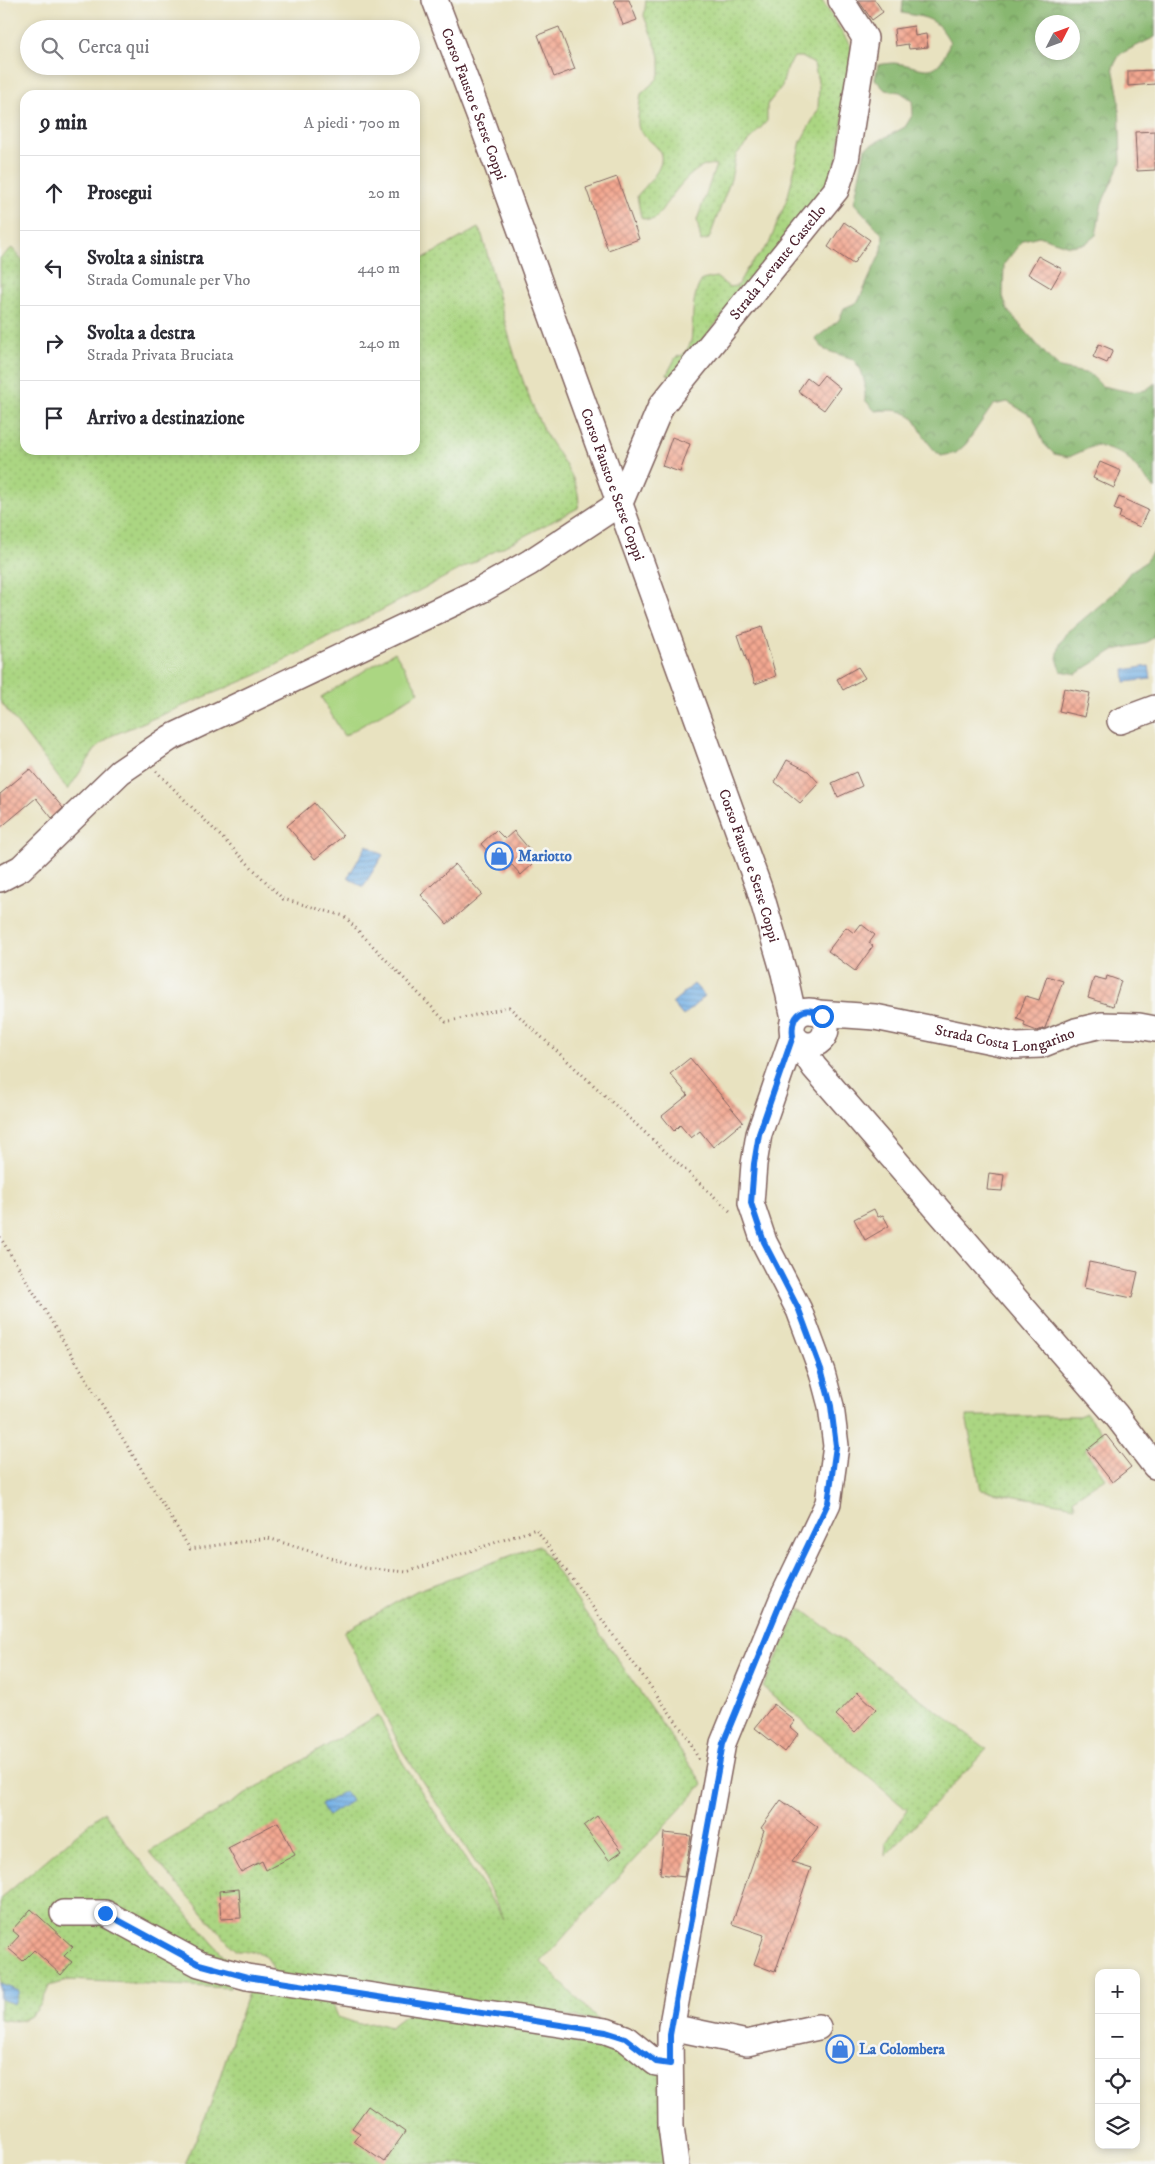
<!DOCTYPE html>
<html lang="it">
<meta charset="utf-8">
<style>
:root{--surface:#fff;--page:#f7f7f7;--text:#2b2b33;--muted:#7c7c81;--line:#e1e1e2}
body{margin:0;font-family:"IM FELL DW Pica",serif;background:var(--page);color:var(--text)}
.controls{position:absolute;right:15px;bottom:15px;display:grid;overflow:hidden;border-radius:10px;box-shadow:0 2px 8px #0003}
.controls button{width:45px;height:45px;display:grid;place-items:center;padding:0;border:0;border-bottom:1px solid var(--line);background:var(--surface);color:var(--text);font:25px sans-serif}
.compass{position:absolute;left:1035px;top:15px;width:45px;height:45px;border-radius:50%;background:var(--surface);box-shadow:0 2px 8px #0003;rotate:48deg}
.stop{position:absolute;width:15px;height:15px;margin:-11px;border:4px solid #1a73e8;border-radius:50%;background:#fff}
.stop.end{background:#1a73e8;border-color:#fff;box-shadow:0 1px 5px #0008}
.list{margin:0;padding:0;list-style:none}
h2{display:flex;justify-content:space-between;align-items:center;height:65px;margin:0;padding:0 20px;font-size:21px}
h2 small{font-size:16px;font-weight:400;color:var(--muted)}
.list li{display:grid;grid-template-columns:32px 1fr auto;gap:15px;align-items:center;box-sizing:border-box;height:75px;padding:0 20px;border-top:1px solid var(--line)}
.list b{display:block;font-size:19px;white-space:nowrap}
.list p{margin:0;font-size:16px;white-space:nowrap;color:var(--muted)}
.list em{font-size:16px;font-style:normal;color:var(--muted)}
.icon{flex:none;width:28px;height:28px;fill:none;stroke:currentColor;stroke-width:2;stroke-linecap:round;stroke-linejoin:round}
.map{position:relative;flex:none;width:1155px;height:2164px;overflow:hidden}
.search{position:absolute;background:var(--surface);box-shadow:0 2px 8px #0003;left:20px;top:20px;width:400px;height:55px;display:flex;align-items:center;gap:12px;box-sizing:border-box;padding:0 18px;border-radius:28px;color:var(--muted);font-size:19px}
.panel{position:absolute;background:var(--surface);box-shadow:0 2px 8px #0003;left:20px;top:90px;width:400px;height:365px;border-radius:15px}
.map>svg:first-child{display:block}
</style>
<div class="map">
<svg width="1155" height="2164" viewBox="0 0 1155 2164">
<defs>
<pattern id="grass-dots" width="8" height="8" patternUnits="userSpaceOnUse" patternTransform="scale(1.25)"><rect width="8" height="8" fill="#abd682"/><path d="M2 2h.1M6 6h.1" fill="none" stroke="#95b770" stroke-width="1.8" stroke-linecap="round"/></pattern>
<pattern id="forest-crowns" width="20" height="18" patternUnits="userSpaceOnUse" patternTransform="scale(1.25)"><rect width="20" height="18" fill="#88b770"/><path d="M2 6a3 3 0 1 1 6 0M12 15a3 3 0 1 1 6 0" fill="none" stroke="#71945c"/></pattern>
<pattern id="water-rules" width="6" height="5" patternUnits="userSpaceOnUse" patternTransform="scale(1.25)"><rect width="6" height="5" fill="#74b1e6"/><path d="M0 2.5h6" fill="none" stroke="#618fbb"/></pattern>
<pattern id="building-cross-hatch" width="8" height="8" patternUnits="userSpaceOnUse" patternTransform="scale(1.25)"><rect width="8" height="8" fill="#f3a891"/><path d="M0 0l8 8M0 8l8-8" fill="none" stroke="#c78877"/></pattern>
</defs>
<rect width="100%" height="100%" fill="#f6f6f2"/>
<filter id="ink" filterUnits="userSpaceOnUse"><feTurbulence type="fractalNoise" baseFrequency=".02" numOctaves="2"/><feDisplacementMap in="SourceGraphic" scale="10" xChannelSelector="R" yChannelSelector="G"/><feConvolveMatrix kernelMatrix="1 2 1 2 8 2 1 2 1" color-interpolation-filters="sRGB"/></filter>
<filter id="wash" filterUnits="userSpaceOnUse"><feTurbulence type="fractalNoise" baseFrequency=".0096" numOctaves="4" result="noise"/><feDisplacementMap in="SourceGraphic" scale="20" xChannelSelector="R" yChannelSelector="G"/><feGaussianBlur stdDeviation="1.12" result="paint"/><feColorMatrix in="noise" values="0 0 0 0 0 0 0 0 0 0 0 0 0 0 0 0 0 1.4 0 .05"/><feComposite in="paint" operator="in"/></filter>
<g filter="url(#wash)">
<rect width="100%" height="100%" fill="#e8e2c0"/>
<path fill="url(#grass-dots)" stroke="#7a7a56" d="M646 0H822L853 50 837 159 826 187 673 377 667 374 676 357 683 355C686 351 690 346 691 341 694 321 690 298 702 280L716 277 729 287 737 286 748 267 769 244 788 196 801 141 818 110 819 86 814 64 802 57H794L786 71 782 86 767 105V121L736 155 731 179 709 239 701 241 697 220 716 165C693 160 668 202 655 219L648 220 641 217 637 196C646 185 670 164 658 149 653 142 643 137 639 129 636 124 640 102 641 94L657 79 660 72V57L644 16Z
M478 228 482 235C500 299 513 366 542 427 553 450 584 482 578 508L257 675 111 736 97 747 68 790 0 701V258L12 248 25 263V450H415V263Z
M1086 1413 1103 1434 1085 1450 1105 1478 1073 1499 1075 1506 981 1490 966 1416H1079Z
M539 1545 703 1784 541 1962 599 2021 275 1976C269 1951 259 1951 236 1951L149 1852 378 1715 403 1763 504 1919 479 1868 403 1752 344 1632 416 1591Z
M800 1608 987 1749 885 1856 886 1843 907 1810 763 1687Z
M104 1811 131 1850 226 1958 233 1969 230 1988 69 1980 49 1986C39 2012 30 2026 0 2019V1899Z
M249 1989 332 2001 338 2017 359 2024 376 2023 390 2027 407 2014 557 2030 622 2043 663 2075 668 2164H185L210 2106Z"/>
<path fill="url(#forest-crowns)" stroke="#696b4e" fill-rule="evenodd" d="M903 0H1155V37L1120 54 1113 67 1119 98 1121 162 1102 203 1096 235 1085 244 1069 246 1039 236 1023 240 1004 264 1003 296 1008 311 1049 358 1060 368 1090 374 1102 386 1131 392 1146 390 1155 383V489L1125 455 1096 445 1069 457 1054 454 1044 444 1033 417 1008 402 993 405 966 444 956 453 941 456C910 431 927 405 875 411L865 400V384L861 370 853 359 825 350 815 339 839 320 844 308 858 302 882 250 883 235 854 203 865 148 905 127 913 114 912 100 900 92 885 90 875 79 878 65C883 64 889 63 894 63 925 66 936 83 950 42 936 17 928 18 902 13ZM1042 22H1072V52H1042Z
M1155 549V637L1143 644 1114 650 1076 674 1061 671 1057 658 1060 644 1068 632 1113 594 1131 571 1144 563Z"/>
<path fill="#abd682" stroke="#7a7a56" d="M395 652 419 692 344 736 321 697Z"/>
<path fill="url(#water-rules)" stroke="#5f6888" d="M1149 666 1151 679 1125 682 1124 670Z
M367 845 383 855 363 887 348 877Z
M694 984 705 996 683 1016 672 1003Z
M345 1791 351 1801 328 1816 321 1805Z
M0 1984 19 1991 14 2004 0 1999Z"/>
<g id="blocks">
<path fill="url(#building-cross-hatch)" d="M614 0H629L637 20 623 25Z
M858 0H875L883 12 872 20Z
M914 26 915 36 926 34 928 47 909 49 908 44 896 46 894 29Z
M559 27 575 69 554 77 538 35Z
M1155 70V84L1128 86V71Z
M1155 131V170L1137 171 1135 132Z
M617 177 639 239 608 250 586 188Z
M844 222 870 240 853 264 828 247Z
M1038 256 1062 269 1051 288 1028 274Z
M1099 344 1113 350 1107 363 1093 357Z
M824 375 840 388 824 410 798 391 807 378 816 385Z
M672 437 690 444 680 472 662 466Z
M1100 462 1121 471 1114 488 1093 478Z
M1119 497 1148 510 1140 527 1119 518 1121 512 1114 509Z
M762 627 776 676 755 684 738 635Z
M858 667 865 678 843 690 837 679Z
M1064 688 1090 693 1085 717 1059 711Z
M787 760 808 771 819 783 800 803 775 782Z
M30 769 63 808 52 818 36 798 0 828V794Z
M856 772 862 786 838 797 832 783Z
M314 803 343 836 315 859 287 826Z
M496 830 505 839 514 831 530 850 524 855 532 865 521 875 512 865 505 871 481 844Z
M455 864 482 894 447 924 421 895Z
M861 924 875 935 869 943 873 946 855 971 828 951 846 927 854 933Z
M1047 976 1063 981 1045 1028 1037 1031 1024 1026 1025 1022 1017 1019 1026 996 1039 1000Z
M1107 976 1121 981 1113 1006 1088 998 1094 977 1106 980Z
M690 1058 743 1122 713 1147 700 1131 691 1138 680 1125 674 1131 662 1116 688 1095 670 1074Z
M989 1173 1004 1175 1002 1191 987 1190Z
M874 1209 878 1217 883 1215 889 1226 865 1240 854 1219Z
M1089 1262 1138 1272 1132 1298 1084 1288Z
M1106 1435 1131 1467 1112 1482 1087 1450Z
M858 1692 876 1709 855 1732 836 1715Z
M774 1704 795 1721 790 1727 798 1734 785 1752 755 1728Z
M781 1800 818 1827 792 1862 811 1868 775 1972 754 1964 764 1935 732 1924 764 1830 761 1828Z
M597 1816 622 1851 609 1860 584 1826Z
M278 1822 295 1855 266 1870 262 1861 241 1872 228 1848Z
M664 1833 691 1836 684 1877 660 1874Z
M239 1889 241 1918 221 1919 219 1891Z
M31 1909 73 1947 64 1956 72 1962 61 1975 34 1950 23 1961 8 1948 19 1936 12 1930Z
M834 2040 848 2044 845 2058 831 2055Z
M368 2106 405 2132 384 2162 354 2141 360 2133 352 2128Z"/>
</g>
</g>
<g filter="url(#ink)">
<use href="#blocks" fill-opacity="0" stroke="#81635f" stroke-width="1"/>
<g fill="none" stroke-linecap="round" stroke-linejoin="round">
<g stroke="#81635f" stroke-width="28">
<g id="minor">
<path id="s1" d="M435 0 480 118 759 888 784 973 794 1018"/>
<path d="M1120 721 1155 708"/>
<path id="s2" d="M0 879 21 868 120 772 170 738 481 590 529 563 620 503 661 406 836 190 846 160 865 38 841 0"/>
<circle cx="809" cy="1028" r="17"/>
<path id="s3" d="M818 1013 875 1017 1016 1046 1041 1045 1076 1031 1102 1025 1139 1026 1155 1029"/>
<path d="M798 1042 814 1067 1116 1415 1155 1466"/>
<path d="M63 1913H105L199 1964 247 1977 606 2031 625 2038 656 2063 670 2064"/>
<path d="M671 2027 747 2043 818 2027"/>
<path d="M676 2164 671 2126 670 2035 723 1743 783 1597 828 1503 836 1446 831 1406 822 1372 799 1310 764 1242 751 1203 754 1164 759 1134 793 1036"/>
</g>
</g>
<path stroke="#81635f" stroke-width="3" stroke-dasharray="1 4" stroke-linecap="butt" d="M156 771 283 899 344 916 446 1022 509 1007 732 1213
M0 1237 190 1549 268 1538 363 1568 407 1572 536 1529 688 1738 699 1760"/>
<use href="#minor" stroke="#fff" stroke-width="25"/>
</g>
</g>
<g fill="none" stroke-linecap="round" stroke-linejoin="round" filter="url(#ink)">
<path stroke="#1a73e8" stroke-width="6" d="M105 1913 199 1964 247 1977 606 2032 625 2038 656 2062 670 2064V2035L723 1743 783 1597 828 1503 836 1446 831 1406 822 1372 799 1310 764 1242 751 1203 754 1164 759 1134 793 1036C790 1016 804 1002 822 1016"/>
</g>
<defs>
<g id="shop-ring" transform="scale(1.4375)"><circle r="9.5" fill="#f6f6f2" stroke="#3f7fe0" stroke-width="1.5"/><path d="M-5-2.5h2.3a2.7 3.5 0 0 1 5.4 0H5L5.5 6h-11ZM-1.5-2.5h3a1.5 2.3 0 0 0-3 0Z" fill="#3f7fe0"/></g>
</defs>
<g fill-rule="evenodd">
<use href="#shop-ring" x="499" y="856"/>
<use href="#shop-ring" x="840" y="2049"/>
</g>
<g text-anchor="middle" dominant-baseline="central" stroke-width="5" stroke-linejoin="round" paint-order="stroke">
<g font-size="15" fill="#4a1f2b" stroke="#f6f6f2">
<text stroke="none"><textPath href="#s1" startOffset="111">Corso Fausto e Serse Coppi</textPath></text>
<text stroke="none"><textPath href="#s2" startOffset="1021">Strada Levante Castello</textPath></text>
<text stroke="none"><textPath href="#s1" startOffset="516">Corso Fausto e Serse Coppi</textPath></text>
<text stroke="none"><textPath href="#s1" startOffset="921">Corso Fausto e Serse Coppi</textPath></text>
<text stroke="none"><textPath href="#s3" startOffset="190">Strada Costa Longarino</textPath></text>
</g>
<g font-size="15" font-weight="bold" fill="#366cbe" stroke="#f6f6f2" text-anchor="start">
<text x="518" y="856">Mariotto</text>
<text x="859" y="2049">La Colombera</text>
</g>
</g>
</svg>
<div class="controls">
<button>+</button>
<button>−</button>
<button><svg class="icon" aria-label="locate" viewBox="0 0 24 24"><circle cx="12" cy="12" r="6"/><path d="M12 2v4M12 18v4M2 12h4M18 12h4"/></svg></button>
<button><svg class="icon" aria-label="layers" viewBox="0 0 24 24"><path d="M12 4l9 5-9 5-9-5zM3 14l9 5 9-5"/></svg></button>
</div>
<svg class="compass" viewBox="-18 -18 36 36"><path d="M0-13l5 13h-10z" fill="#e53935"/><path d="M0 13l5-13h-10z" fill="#7c7c81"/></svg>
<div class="stop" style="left:822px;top:1016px"></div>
<div class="stop end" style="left:105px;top:1913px"></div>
<div class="search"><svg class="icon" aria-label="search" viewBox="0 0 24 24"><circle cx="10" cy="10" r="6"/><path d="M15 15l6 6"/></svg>Cerca qui</div>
<section class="panel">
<h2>9 min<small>A piedi · 700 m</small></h2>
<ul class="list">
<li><svg class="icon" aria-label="ahead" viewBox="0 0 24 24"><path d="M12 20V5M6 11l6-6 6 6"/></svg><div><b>Prosegui</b></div><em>20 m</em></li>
<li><svg class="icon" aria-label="left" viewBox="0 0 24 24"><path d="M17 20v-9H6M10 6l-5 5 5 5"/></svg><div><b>Svolta a sinistra</b><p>Strada Comunale per Vho</p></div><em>440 m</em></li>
<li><svg class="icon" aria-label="right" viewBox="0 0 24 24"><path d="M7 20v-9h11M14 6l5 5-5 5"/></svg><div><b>Svolta a destra</b><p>Strada Privata Bruciata</p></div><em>240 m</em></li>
<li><svg class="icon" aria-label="arrive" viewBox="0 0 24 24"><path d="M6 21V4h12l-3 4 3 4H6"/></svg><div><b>Arrivo a destinazione</b></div></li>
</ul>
</section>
</div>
